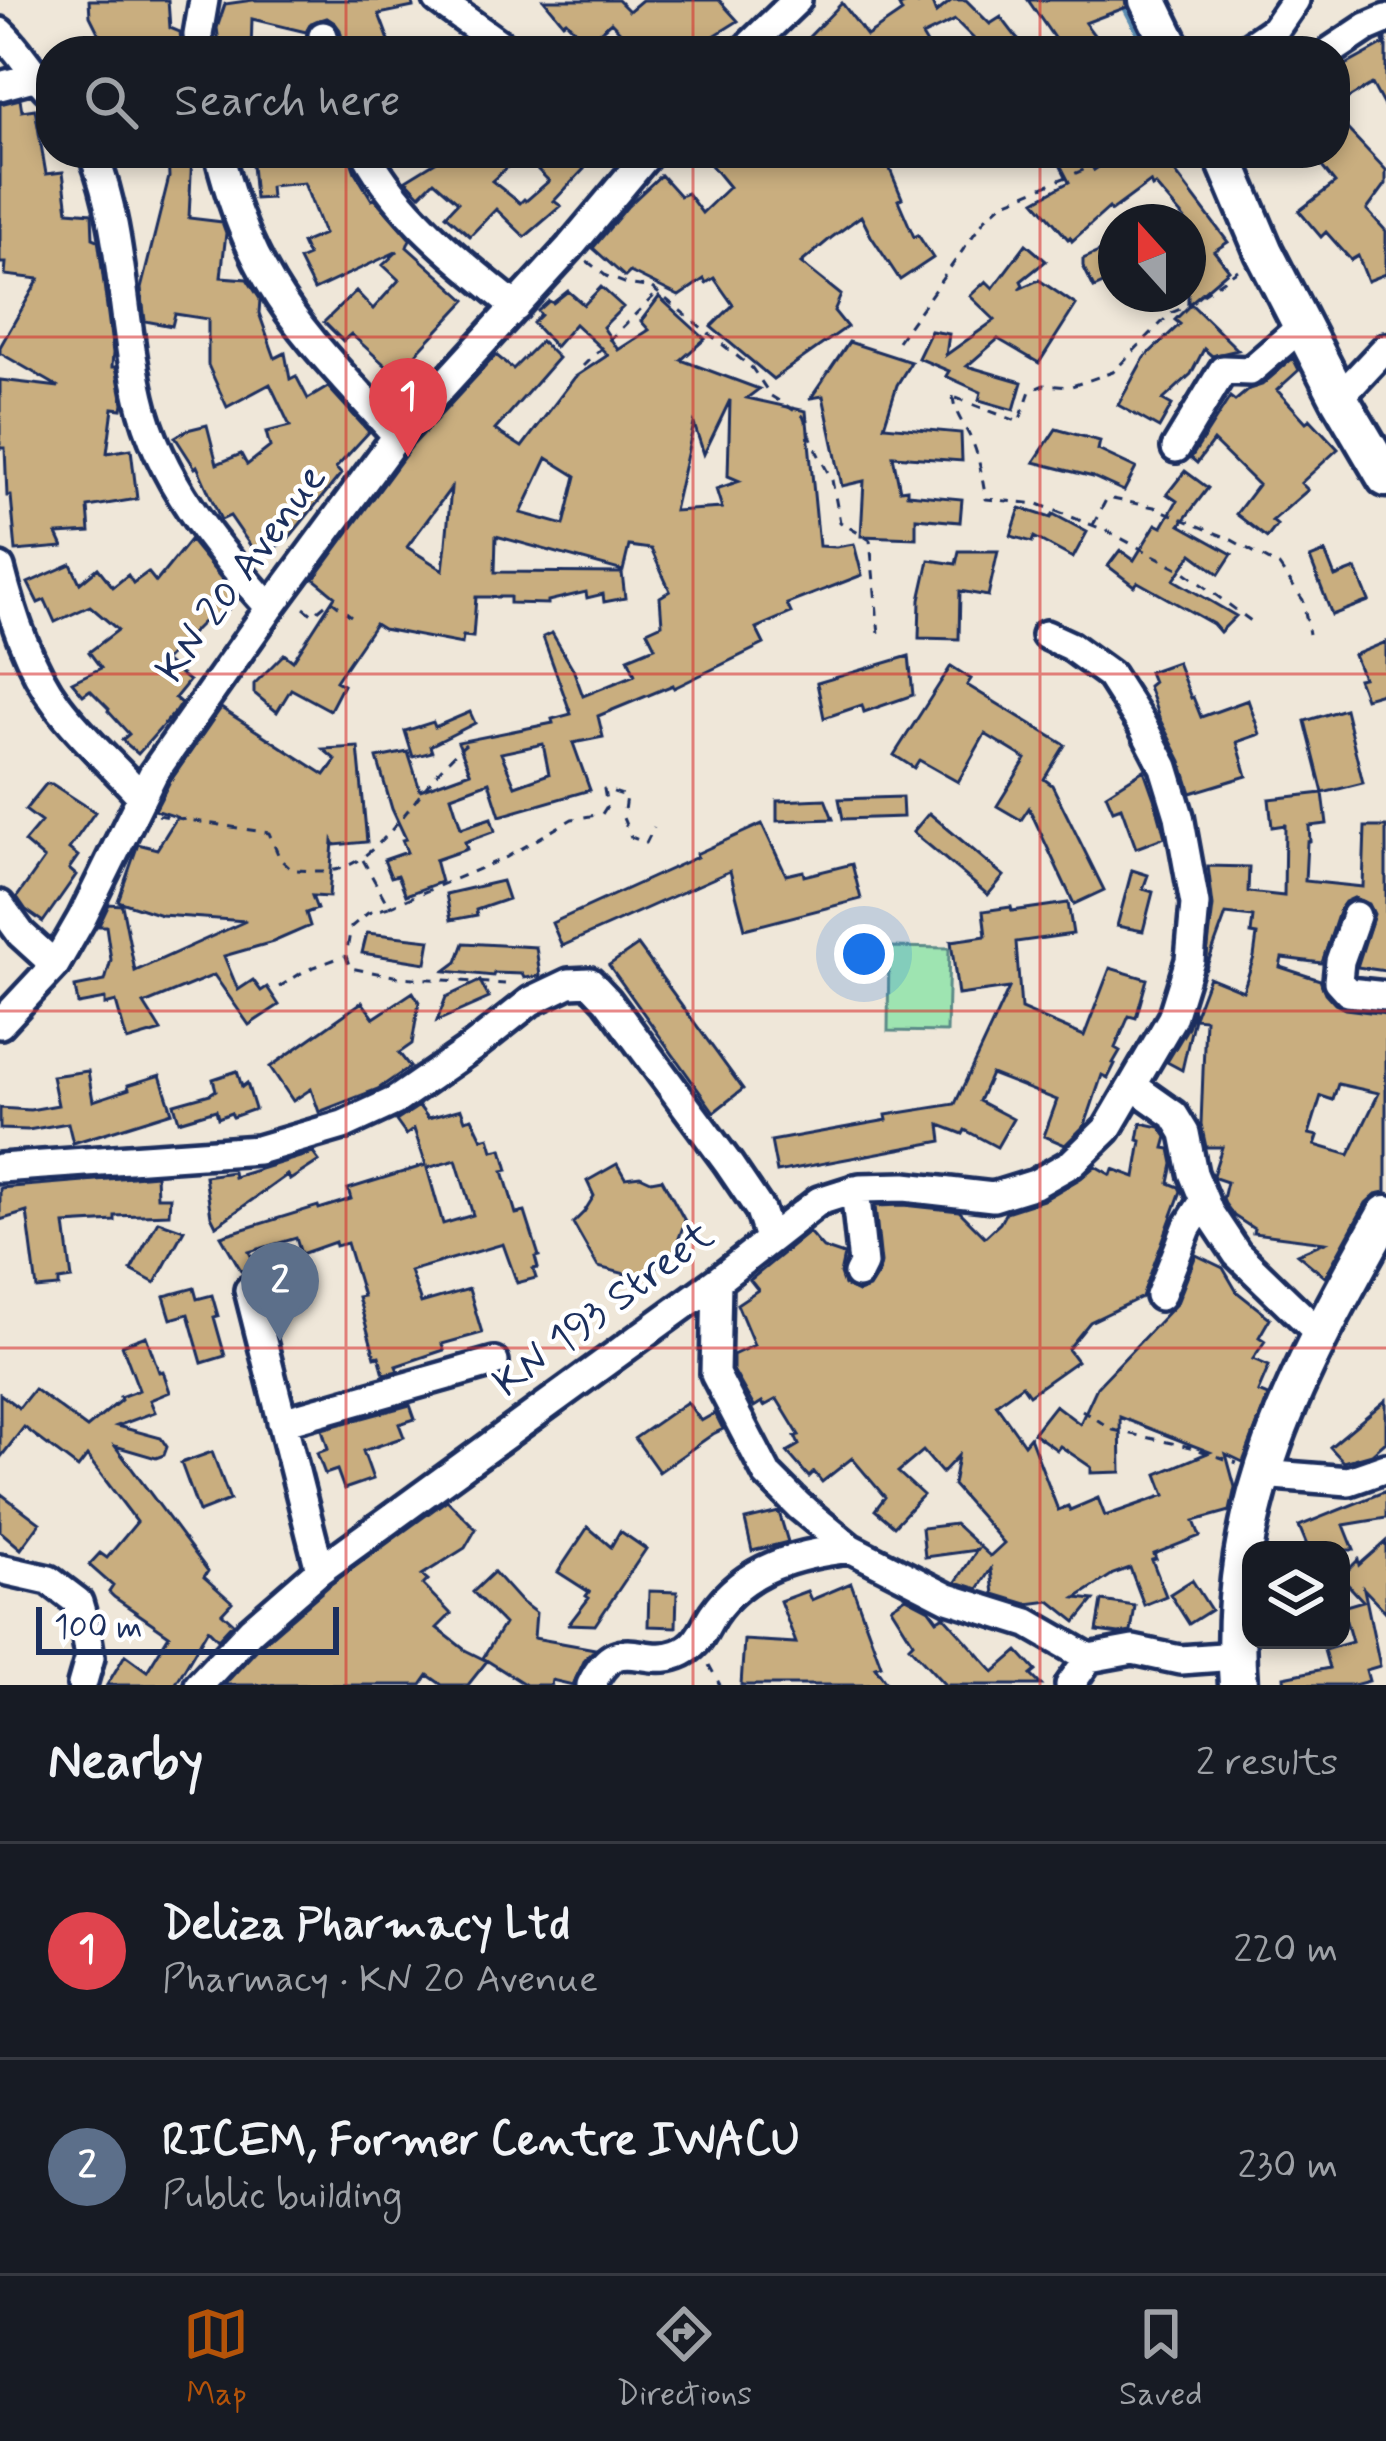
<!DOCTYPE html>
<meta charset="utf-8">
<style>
:root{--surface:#171b24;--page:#20242c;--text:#f1f3f6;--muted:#9ea1a6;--line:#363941;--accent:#b45309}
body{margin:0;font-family:Mynerve,sans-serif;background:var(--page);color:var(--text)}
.controls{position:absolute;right:36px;bottom:36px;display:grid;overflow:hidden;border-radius:24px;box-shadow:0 6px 18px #0003}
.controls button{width:108px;height:108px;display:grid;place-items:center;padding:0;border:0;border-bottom:3px solid var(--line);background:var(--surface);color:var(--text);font:60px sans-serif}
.compass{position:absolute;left:1098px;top:204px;width:108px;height:108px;border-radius:50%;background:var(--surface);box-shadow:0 6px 18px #0003;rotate:339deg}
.scale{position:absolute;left:36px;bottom:30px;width:303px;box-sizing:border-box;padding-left:12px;border:6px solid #1b2f5e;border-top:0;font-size:33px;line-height:42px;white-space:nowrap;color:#1b2f5e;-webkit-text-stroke:9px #fff;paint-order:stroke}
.you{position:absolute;left:864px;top:954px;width:42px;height:42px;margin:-30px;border:9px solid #fff;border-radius:50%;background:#1a73e8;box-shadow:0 0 0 18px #1a73e833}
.badge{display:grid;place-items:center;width:78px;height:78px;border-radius:50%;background:var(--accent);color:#fff;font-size:39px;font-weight:700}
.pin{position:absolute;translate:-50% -99px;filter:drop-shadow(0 3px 6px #0008)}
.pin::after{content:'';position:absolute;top:63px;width:42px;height:36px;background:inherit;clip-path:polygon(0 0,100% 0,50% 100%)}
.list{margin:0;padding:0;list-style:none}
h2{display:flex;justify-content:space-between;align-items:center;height:156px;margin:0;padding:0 48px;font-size:51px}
h2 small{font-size:39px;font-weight:400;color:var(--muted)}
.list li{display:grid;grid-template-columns:78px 1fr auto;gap:36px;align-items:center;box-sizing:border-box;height:216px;padding:0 48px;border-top:3px solid var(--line)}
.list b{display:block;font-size:45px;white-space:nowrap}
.list p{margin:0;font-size:39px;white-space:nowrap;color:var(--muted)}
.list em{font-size:39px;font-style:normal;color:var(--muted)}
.icon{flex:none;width:66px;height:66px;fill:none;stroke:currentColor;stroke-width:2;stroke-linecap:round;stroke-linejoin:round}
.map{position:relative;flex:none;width:1386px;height:1685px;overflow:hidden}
.search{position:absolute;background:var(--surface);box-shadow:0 6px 18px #0003;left:36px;right:36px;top:36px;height:132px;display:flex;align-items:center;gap:30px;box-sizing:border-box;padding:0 42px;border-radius:48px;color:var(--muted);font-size:45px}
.sheet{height:588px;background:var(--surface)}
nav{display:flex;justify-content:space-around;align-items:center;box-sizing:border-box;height:168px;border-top:3px solid var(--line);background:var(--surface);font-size:33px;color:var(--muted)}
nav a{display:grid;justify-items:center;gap:6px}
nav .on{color:var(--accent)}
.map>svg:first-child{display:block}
</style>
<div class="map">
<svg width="1386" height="1685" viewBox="0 0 1386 1685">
<rect width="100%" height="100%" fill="#efe7d9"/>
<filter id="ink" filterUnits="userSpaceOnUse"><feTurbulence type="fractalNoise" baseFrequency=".00833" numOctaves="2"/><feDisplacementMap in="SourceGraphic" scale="24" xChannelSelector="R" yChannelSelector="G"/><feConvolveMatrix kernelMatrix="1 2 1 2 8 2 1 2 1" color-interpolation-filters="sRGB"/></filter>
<g filter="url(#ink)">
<path fill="#9ee4b1" stroke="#5c8a88" stroke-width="3" d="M889 947 949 948 947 1032 888 1031Z"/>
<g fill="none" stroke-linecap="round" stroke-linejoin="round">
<path stroke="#5c8db1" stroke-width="6" d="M1121 0 1148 51"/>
</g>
<path fill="#c9ae7f" stroke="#1b2f5e" stroke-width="3" fill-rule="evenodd" d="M89 0H168L170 28 180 32 182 51H141L143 39 105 46 90 16Z
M253 0H412L413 7 379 14 393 51H345L340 30 335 23 327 18 311 23 306 32 252 19 251 51H220L217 28 225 4Z
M544 0H618L629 11 642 0H719L738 21 690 51H639L611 22 587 43 566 21 563 23Z
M915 0 918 4 931 0 936 13 952 0H966L990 24 1001 17 1027 51H967L978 43 955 20 922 36 931 51H821L807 39 842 3 867 36 902 12 899 6Z
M1028 0H1126L1127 7 1085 23 1106 51H1063Z
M1386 39V110L1372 84 1335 106V71L1384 44 1383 40Z
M20 99 22 111 35 109 46 174 63 172 68 211 92 213 93 238 98 240 99 246 113 353 112 367H116L123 403 122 409 113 408 107 453 131 449 137 499 88 507 90 532 57 534 63 547 16 551 11 496H7L5 448H0V380L59 387 0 353V347L39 279 5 275 6 263H0V104Z
M1335 116 1386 170V184L1367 210 1386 231V274L1368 281 1358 256 1351 260 1326 232 1321 237 1299 211 1335 183 1311 153H1335Z
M168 153H192L189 218 222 222 226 233 221 277 247 279 260 299 259 313 275 358 285 353 290 379 296 376 308 399 328 387 369 432 336 468 341 474 288 539 259 558 230 516 221 520 197 466 195 468 175 437 187 430 207 425 217 464 241 454 247 465 270 447 266 432 290 426 270 384 227 407 208 365V319L175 314 172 326 145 321 141 289 169 177Z
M251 153H348L355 172 372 200 375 199 410 239 407 247 466 300 396 375 351 334 343 341 324 322 356 291 373 309 399 280 383 265 398 251 314 290 299 260 308 256 302 243 324 234 304 183 270 186 271 198 255 199Z
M450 153H507L513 162 492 181 520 203 524 199 526 201 549 181 538 170 553 153H566L584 169 554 201 561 206 525 237 496 209 470 236 446 215 458 202 434 181 420 195 406 180Z
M701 153H909L889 167 902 198 898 200 914 237 918 235 933 258 900 280 871 236 861 216 831 238 801 263 841 295 834 311 847 327 773 379 711 327 733 305 714 278 706 283 704 279 679 296 630 272 625 277 593 248 627 207 661 175 680 196 687 193 702 213 729 187Z
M1054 153H1085L1094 170 1119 153H1176L1184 167 1175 172 1228 242 1214 251 1229 270 1188 305V237L1195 231 1155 185 1152 187 1150 182 1111 211 1109 208 1072 241 1070 237 1068 239 1035 201 1069 182Z
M1026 244 1046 261 1021 281 1023 285 1019 289 1039 280 1076 305 1039 363 998 339 967 366 1022 382 1014 410 979 400 981 392 946 376 949 371 918 358 931 331 949 334 946 355 995 320 970 296 986 281 993 288Z
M1110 247 1116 260V278L1094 288 1083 266V259Z
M601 287 623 307 603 327 618 350 649 330 641 321 659 297 705 339 681 360 759 389 747 398 806 411 819 546 836 547 854 544 862 575 787 604 791 613 756 628 764 644 674 688 673 685 598 716 603 737 573 743 590 790 500 816 489 782 451 796 461 828 491 818 495 831 465 842 467 849 435 860 441 882 406 895 398 875 391 877 384 860 407 852 402 840 406 839 392 809 377 758 408 752 420 790 470 772 458 742 553 723 552 719 571 714 543 637 552 633 573 669 583 696 635 675 628 658 655 647 647 631 662 624 660 597 670 591 651 549 629 546 623 571 496 536 495 572 622 573 625 598 604 602 603 594 587 598 586 592 548 601V604L510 603V597H476L473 637 463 636 462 644 383 629 375 624 336 681 343 685 330 710 291 689 277 712 254 693V684L284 654 293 661 335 596 314 579 411 447 496 355 513 369 541 341 558 358 495 430 522 447 575 377 608 355 575 324 555 347 533 323 541 315 538 311 549 301 553 303 568 291 584 305ZM730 400 728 476 740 481 716 489 722 508 674 511 694 424 704 454ZM547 458 576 476 564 525 521 513ZM451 488 446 544 443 570 407 547ZM543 744 549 774 515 786 501 753Z
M1191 304 1238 350 1212 356 1204 349 1191 374 1163 400 1172 405 1159 428 1118 405 1144 358 1180 324 1175 320Z
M849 342 911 362 897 385 884 426 961 433 962 461 893 456 900 490 907 489V494L962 499 960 522 916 518V538L861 536 864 481 842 486 823 396 811 398Z
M1293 358 1299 370 1277 390 1306 422 1310 419 1338 449 1301 483 1308 490 1272 521 1277 525 1267 538 1236 514 1258 485 1213 441 1197 463 1191 458 1230 397 1235 401 1249 389 1262 385Z
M1056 429 1100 441 1098 450 1136 468 1124 491 1093 477 1034 462Z
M1185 471 1208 488 1180 525 1232 554 1219 574 1192 554 1174 580 1236 616 1220 632 1213 624 1138 582 1134 586 1108 566 1120 550 1134 560 1156 524 1162 527 1177 501 1167 494Z
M1020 508 1051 518 1053 514 1087 532 1073 558 1034 537 1032 542 1011 536Z
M190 540 238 599 212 626 205 620 164 661 189 681 175 698 181 703 175 712 138 754 122 740 129 734 108 711 109 709 90 690 83 695 72 682 101 668 89 652 118 630 90 606 55 622 45 600 38 603 28 583 71 564 80 583 98 568 113 587 128 575 133 583 148 572 156 582Z
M959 551H998L988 596 960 591 959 639 919 638 920 600 929 560 956 564Z
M1325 552 1335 577 1356 569 1369 601 1332 615 1310 558Z
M1386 642V692L1365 698 1358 679 1363 678 1354 655Z
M909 656 913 695 864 712 862 705 824 718 817 683Z
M1177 662 1191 698 1193 697 1201 717 1248 700 1260 734 1237 742 1247 776 1191 793 1181 761 1159 718 1148 686 1153 682 1149 672Z
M951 666 971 679 967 685 1065 745 1044 779 1052 785 1104 890 1074 904 1029 808 1021 820 997 806 1026 759 985 734 958 782 919 760 914 768 894 755Z
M221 708 325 775 336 760 323 749 358 747 367 842 335 845 333 841 329 897 312 896 317 909 306 913 310 926 273 942 224 956 238 990 253 980 261 991 267 987 279 1005 249 1025 214 975 144 1004 161 1031 127 1041 116 1002 105 1005V999L78 1004 75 987 105 981 111 960 106 926H99L100 923 109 904 122 905 135 971 246 921 161 915 118 901 138 844 157 849 177 817 155 810 169 783Z
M1345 709 1363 783 1323 793 1305 721Z
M470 712 475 723 430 746 432 752 413 757 405 731 433 722 435 727Z
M1144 770 1156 804 1165 837 1136 848 1121 807 1113 810 1106 794Z
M46 784H52L95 812 69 849 78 856 69 869 76 875 43 922 26 910 17 897 44 859 24 842 41 822 25 810Z
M1323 793 1327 824 1309 826 1310 841 1307 842 1305 881 1363 887 1365 827H1386V971L1357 967 1374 914 1369 904 1354 898 1345 902 1340 909 1322 963 1282 958 1280 967 1320 980 1325 993 1335 1004 1345 1009 1386 1014V1192L1376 1194 1366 1203 1325 1277 1297 1254 1325 1242 1253 1233 1254 1229 1234 1216 1225 1204 1223 1199 1227 1182 1215 1178 1213 1175 1222 1147H1206L1201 1124 1205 1019 1194 1018 1182 1070 1167 1062 1188 1027 1193 1012 1194 1017 1209 977 1243 991 1254 957 1257 935 1251 934 1253 917 1226 914 1205 971 1213 906 1208 866 1249 867 1248 892 1284 896 1285 825 1272 827 1269 799ZM1338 1084 1379 1093 1349 1155 1315 1145 1318 1136 1309 1134 1321 1096 1333 1100Z
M902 797 903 817 843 819 839 799Z
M825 799 833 819 777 821V801Z
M929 813 1004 876 988 895 913 832Z
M762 824 786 875 803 871 804 876 852 864 861 899 745 929 730 871 562 946 552 923 697 857 696 854Z
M1132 870 1148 875 1143 889 1153 892 1143 931 1117 926Z
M502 881 508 899 476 910 477 915 451 920 446 894Z
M1068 903 1073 934 1016 942 1021 1009 1084 1036 1110 968 1147 979 1136 1018 1129 1016 1115 1048 1120 1051 1113 1063 1115 1064 1108 1078 1102 1075 1085 1125 1065 1145 1044 1136 1057 1100 991 1074 979 1101 1013 1119 997 1147 965 1130 963 1134 940 1125 942 1141 777 1172 771 1141 887 1120 886 1115 955 1104 1009 988 958 995 951 941 986 936 983 911 1011 907 1012 911Z
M367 933 430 940 426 963 362 953Z
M464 943 536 947 540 976 524 978 522 974 494 973 493 976 445 971 457 962Z
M638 945 743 1089 714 1112 609 965Z
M480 981 489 998 437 1021 446 997Z
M413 992 419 1002 412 1044 399 1053 410 1067 378 1089 319 1112 311 1089 293 1101 270 1067 362 1002 374 1018Z
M88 1071 93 1101 129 1089 128 1085 160 1075 172 1112 73 1143 68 1123 28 1130 0 1129V1108L30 1110 58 1105 52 1076Z
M237 1071 242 1087 247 1083 255 1109 233 1117 231 1113 218 1118 216 1110 179 1121 174 1104 210 1094 216 1090 213 1079Z
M419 1106 428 1118 461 1109 465 1120 472 1118 482 1139 489 1137 493 1151 502 1149 508 1170 503 1171 516 1214 525 1212 539 1256 535 1257 538 1268 533 1269 536 1278 517 1283 503 1244 410 1271 421 1303 469 1289 482 1333 442 1344 444 1350 396 1366 398 1371 384 1374 379 1356 375 1357 358 1297 363 1296 347 1243 336 1246 335 1242 301 1254 296 1238 249 1252 256 1265 242 1272 221 1236 318 1206 319 1209 351 1199 348 1189 426 1165 414 1129 406 1135 396 1121ZM456 1160 473 1215 443 1224 427 1168Z
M1141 1123 1160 1127 1167 1137 1164 1148 1170 1149 1173 1164 1169 1183 1179 1187 1181 1191 1142 1297 1090 1322 1068 1349 1077 1361 1029 1395 1022 1385 996 1404 1024 1444 1030 1437 1058 1510 1068 1506 1070 1510 1098 1498 1105 1516 1165 1495 1157 1474 1210 1452 1120 1417 1121 1472 1091 1473V1467L1060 1446 1057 1450 1033 1433 1055 1405 1080 1424 1097 1387 1177 1303 1196 1255 1223 1268 1237 1292 1270 1318 1259 1337 1265 1341 1253 1359 1269 1366 1258 1392 1268 1396 1243 1462 1226 1454 1235 1487 1230 1511 1194 1521 1200 1536 1154 1554 1156 1559 1152 1560 1166 1596 1144 1605 1130 1568 1113 1574 1076 1598 1094 1600 1076 1622 1050 1601 1027 1604 994 1594 991 1569 978 1589 956 1582 977 1550 925 1557 922 1528 955 1524 990 1556 1004 1543 953 1485 958 1456 942 1473 923 1451 898 1472 923 1495 894 1526 875 1510 885 1497 852 1458 822 1482 814 1472 809 1477 787 1452 799 1445 795 1436 799 1435 777 1399 764 1406 762 1402 754 1407 733 1370V1355L754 1345 737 1304 758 1290 750 1280 809 1232 823 1248 844 1255 840 1274 844 1285 858 1292 869 1288 879 1272 881 1263 875 1206 904 1205 959 1211 985 1237 1000 1223 1006 1212 1043 1200 1081 1178 1095 1166 1111 1175 1113 1169 1135 1177 1141 1141 1138 1140Z
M313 1153 319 1161 290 1180 287 1175 216 1226 211 1216 205 1176 233 1172 234 1177Z
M617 1164 625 1178 640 1176 651 1181 662 1179 685 1221 671 1261 633 1276 598 1267 573 1223 584 1212 594 1196 587 1181Z
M156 1175 157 1197H170L169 1214 115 1216V1221L65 1224 72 1279 59 1281V1287L37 1289 27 1212 0 1220V1188Z
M158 1221 184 1230 155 1283 131 1270Z
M194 1288 197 1299 212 1295 218 1316 214 1317 225 1356 202 1363 188 1314 171 1319 164 1296Z
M146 1336 159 1372 163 1371 170 1392 150 1400 155 1412 117 1426 161 1438 167 1447 164 1455 156 1458 115 1446 208 1571 204 1577 232 1602 222 1613 233 1623 218 1639 208 1629 175 1685H107L125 1655 147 1671 169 1635 114 1597 109 1592 113 1586 89 1565 100 1553 107 1558 137 1522 87 1456 78 1468 24 1427 0 1458V1394L19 1408 34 1389 87 1428 121 1400 120 1397 139 1390 122 1345Z
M1386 1400V1442L1372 1454 1344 1462 1330 1447Z
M687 1402 701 1421 715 1413 723 1429 713 1434 659 1472 635 1438Z
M410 1405 415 1419 399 1424 404 1437 363 1451 373 1479 344 1489 337 1470 325 1474 317 1453 328 1449 322 1429Z
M212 1452 230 1500 199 1512 181 1463Z
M1386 1491V1518L1344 1525 1354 1550H1309L1299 1526Z
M0 1493 40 1523 21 1549 0 1531Z
M447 1500 476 1529 465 1548 422 1575 428 1580 423 1585 451 1614 437 1628 465 1650 487 1661 468 1685H442L428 1675 421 1685H224L263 1643 331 1584Z
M779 1512 788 1542 752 1551 745 1520Z
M588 1527 611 1547 620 1531 646 1549 595 1625 569 1624 589 1598 586 1596 589 1592 558 1572Z
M1386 1541V1612L1364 1589 1380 1666 1366 1670 1369 1681 1354 1685H1285L1284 1677 1329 1668 1324 1650 1352 1642 1342 1607 1363 1601 1341 1577 1358 1560 1359 1565Z
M494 1572 520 1601 536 1613 534 1638 595 1649 585 1659 573 1685 552 1680 551 1685H526L483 1658 504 1624 473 1592Z
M1192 1580 1211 1610 1189 1624 1170 1594Z
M851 1583 881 1665 875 1667 888 1685H741L744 1640 796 1643 780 1601 807 1591 811 1600Z
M649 1591 677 1592 676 1627 648 1626Z
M906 1597 929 1609 937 1620 944 1616 994 1672 1018 1651 1036 1671 1031 1675 1041 1685H945L909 1646 913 1642 891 1607Z
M1102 1601 1135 1606 1131 1632 1119 1634 1097 1631Z"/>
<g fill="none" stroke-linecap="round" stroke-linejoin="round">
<g stroke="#1b2f5e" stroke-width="36">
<path id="minor" d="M438 0 509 51
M0 32C20 50 31 74 51 92
M323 36 327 51
M200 51 198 35 204 0
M744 51 797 0
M1243 51 1275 29 1295 0
M1331 51 1367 27 1386 19
M0 86 48 73
M93 153C124 231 121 317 140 398 158 478 216 548 270 608
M219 153C230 198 247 244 271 284 304 340 355 388 397 436
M366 153C400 216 461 263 516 307
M1339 398 1386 348
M1176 448 1223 370 1250 371 1302 326
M0 568C12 615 28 666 58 706 82 738 114 766 141 796
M0 905 21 934 55 965
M1356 916 1340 961 1338 981 1348 992 1386 996
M0 1024 55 965 82 918 153 774 270 608 397 436 570 247 649 153
M1133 1086 1174 1115 1185 1133 1193 1173 1209 1212 1237 1254 1319 1333
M0 1168 258 1150 343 1125 395 1101 473 1047 531 1001 569 983 590 982 607 1000 728 1163 760 1210 769 1238
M855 1189 863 1264 858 1274
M717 1281 715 1374 767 1474 799 1506 850 1548 948 1598 1028 1623 1089 1658 1133 1650 1180 1660 1236 1656
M249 1290 320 1570
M1160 1296 1187 1228 1204 1201
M282 1422 494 1362
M1261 1474 1349 1481 1386 1468
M0 1569 49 1580 78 1602 85 1626 90 1657 82 1685
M199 1685 251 1630 320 1570 717 1281 819 1201 860 1188 905 1187 993 1197 1035 1184 1072 1163 1107 1129 1172 1018 1190 960 1195 904 1179 816 1164 767 1142 725 1110 675 1070 646 1046 635
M591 1685C617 1630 641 1668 678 1654 699 1646 702 1631 713 1614 745 1567 798 1554 850 1548
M1070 1685 1089 1658"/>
</g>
<g stroke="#1b2f5e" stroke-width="45">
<path id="major" d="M1148 0 1173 51
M1222 153 1264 252 1339 398 1386 478
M1238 1685C1224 1502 1300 1368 1386 1214"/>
</g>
<path stroke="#1b2f5e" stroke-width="3" stroke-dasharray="9 9" stroke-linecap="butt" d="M587 261 606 276 627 284 652 288 752 368 771 396 803 416 816 450 832 480 840 522 870 540 879 634
M898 341 985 219 1003 203 1098 164 1095 153
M583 366 658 292
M953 396C954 414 965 425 972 441 980 458 982 480 986 499L1038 504 1105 530 1182 570 1255 624
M956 398 1019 422 1030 391 1044 385 1069 387 1113 372 1171 313 1183 308 1238 270
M1093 525 1107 498 1154 507 1230 539 1279 566 1303 600 1309 634
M304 608 313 615 331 600 351 616
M158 815 269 833 280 859 292 870C308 870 324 873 339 869 388 855 425 776 466 744
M363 860 389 907 368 913 351 927 346 956 350 968 399 977 505 984
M389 907 507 857 572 819 602 814 607 806 604 789 626 796 623 818 631 837 646 843 654 827
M279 987 306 970 344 956
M1082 1410 1113 1430 1190 1447 1237 1463
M709 1665 720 1685"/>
<use href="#minor" stroke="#fff" stroke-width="27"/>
<use href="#major" stroke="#fff" stroke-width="36"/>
</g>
</g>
<path fill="none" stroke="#d62828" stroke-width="3" stroke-opacity="0.55" d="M346 0V51M693 0V51M1040 0V51M346 153V1685M693 153V1685M1040 153V1685M0 337H1386M0 674H1386M0 1011H1386M0 1348H1386"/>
<g text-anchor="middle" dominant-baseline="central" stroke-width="9" stroke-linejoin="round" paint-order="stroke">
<g font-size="42" fill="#1b2f5e" stroke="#fff">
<text transform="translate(242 574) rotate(-54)">KN 20 Avenue</text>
<text transform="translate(604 1310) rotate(-37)">KN 193 Street</text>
</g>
</g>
</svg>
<div class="controls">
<button><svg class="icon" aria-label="layers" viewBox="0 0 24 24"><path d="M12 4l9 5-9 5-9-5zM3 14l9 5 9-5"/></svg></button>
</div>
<svg class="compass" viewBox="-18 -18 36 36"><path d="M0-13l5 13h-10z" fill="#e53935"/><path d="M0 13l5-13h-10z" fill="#9ea1a6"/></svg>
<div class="scale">100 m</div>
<div class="you"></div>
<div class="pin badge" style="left:408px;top:457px;background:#e0444e">1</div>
<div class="pin badge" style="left:280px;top:1341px;background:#5c6f8a">2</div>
<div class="search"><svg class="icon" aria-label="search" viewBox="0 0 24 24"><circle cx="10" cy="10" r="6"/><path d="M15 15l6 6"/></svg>Search here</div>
</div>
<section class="sheet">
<h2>Nearby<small>2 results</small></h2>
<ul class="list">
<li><span class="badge" style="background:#e0444e">1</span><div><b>Deliza Pharmacy Ltd</b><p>Pharmacy · KN 20 Avenue</p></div><em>220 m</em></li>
<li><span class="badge" style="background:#5c6f8a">2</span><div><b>RICEM, Former Centre IWACU</b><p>Public building</p></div><em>230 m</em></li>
</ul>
</section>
<nav>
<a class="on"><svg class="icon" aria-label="map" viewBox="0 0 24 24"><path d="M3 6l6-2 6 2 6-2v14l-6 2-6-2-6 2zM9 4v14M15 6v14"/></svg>Map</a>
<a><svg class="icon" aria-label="directions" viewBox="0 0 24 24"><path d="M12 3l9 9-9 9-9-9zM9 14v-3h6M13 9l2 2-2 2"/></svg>Directions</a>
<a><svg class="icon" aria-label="saved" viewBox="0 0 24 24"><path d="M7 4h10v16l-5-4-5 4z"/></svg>Saved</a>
</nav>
